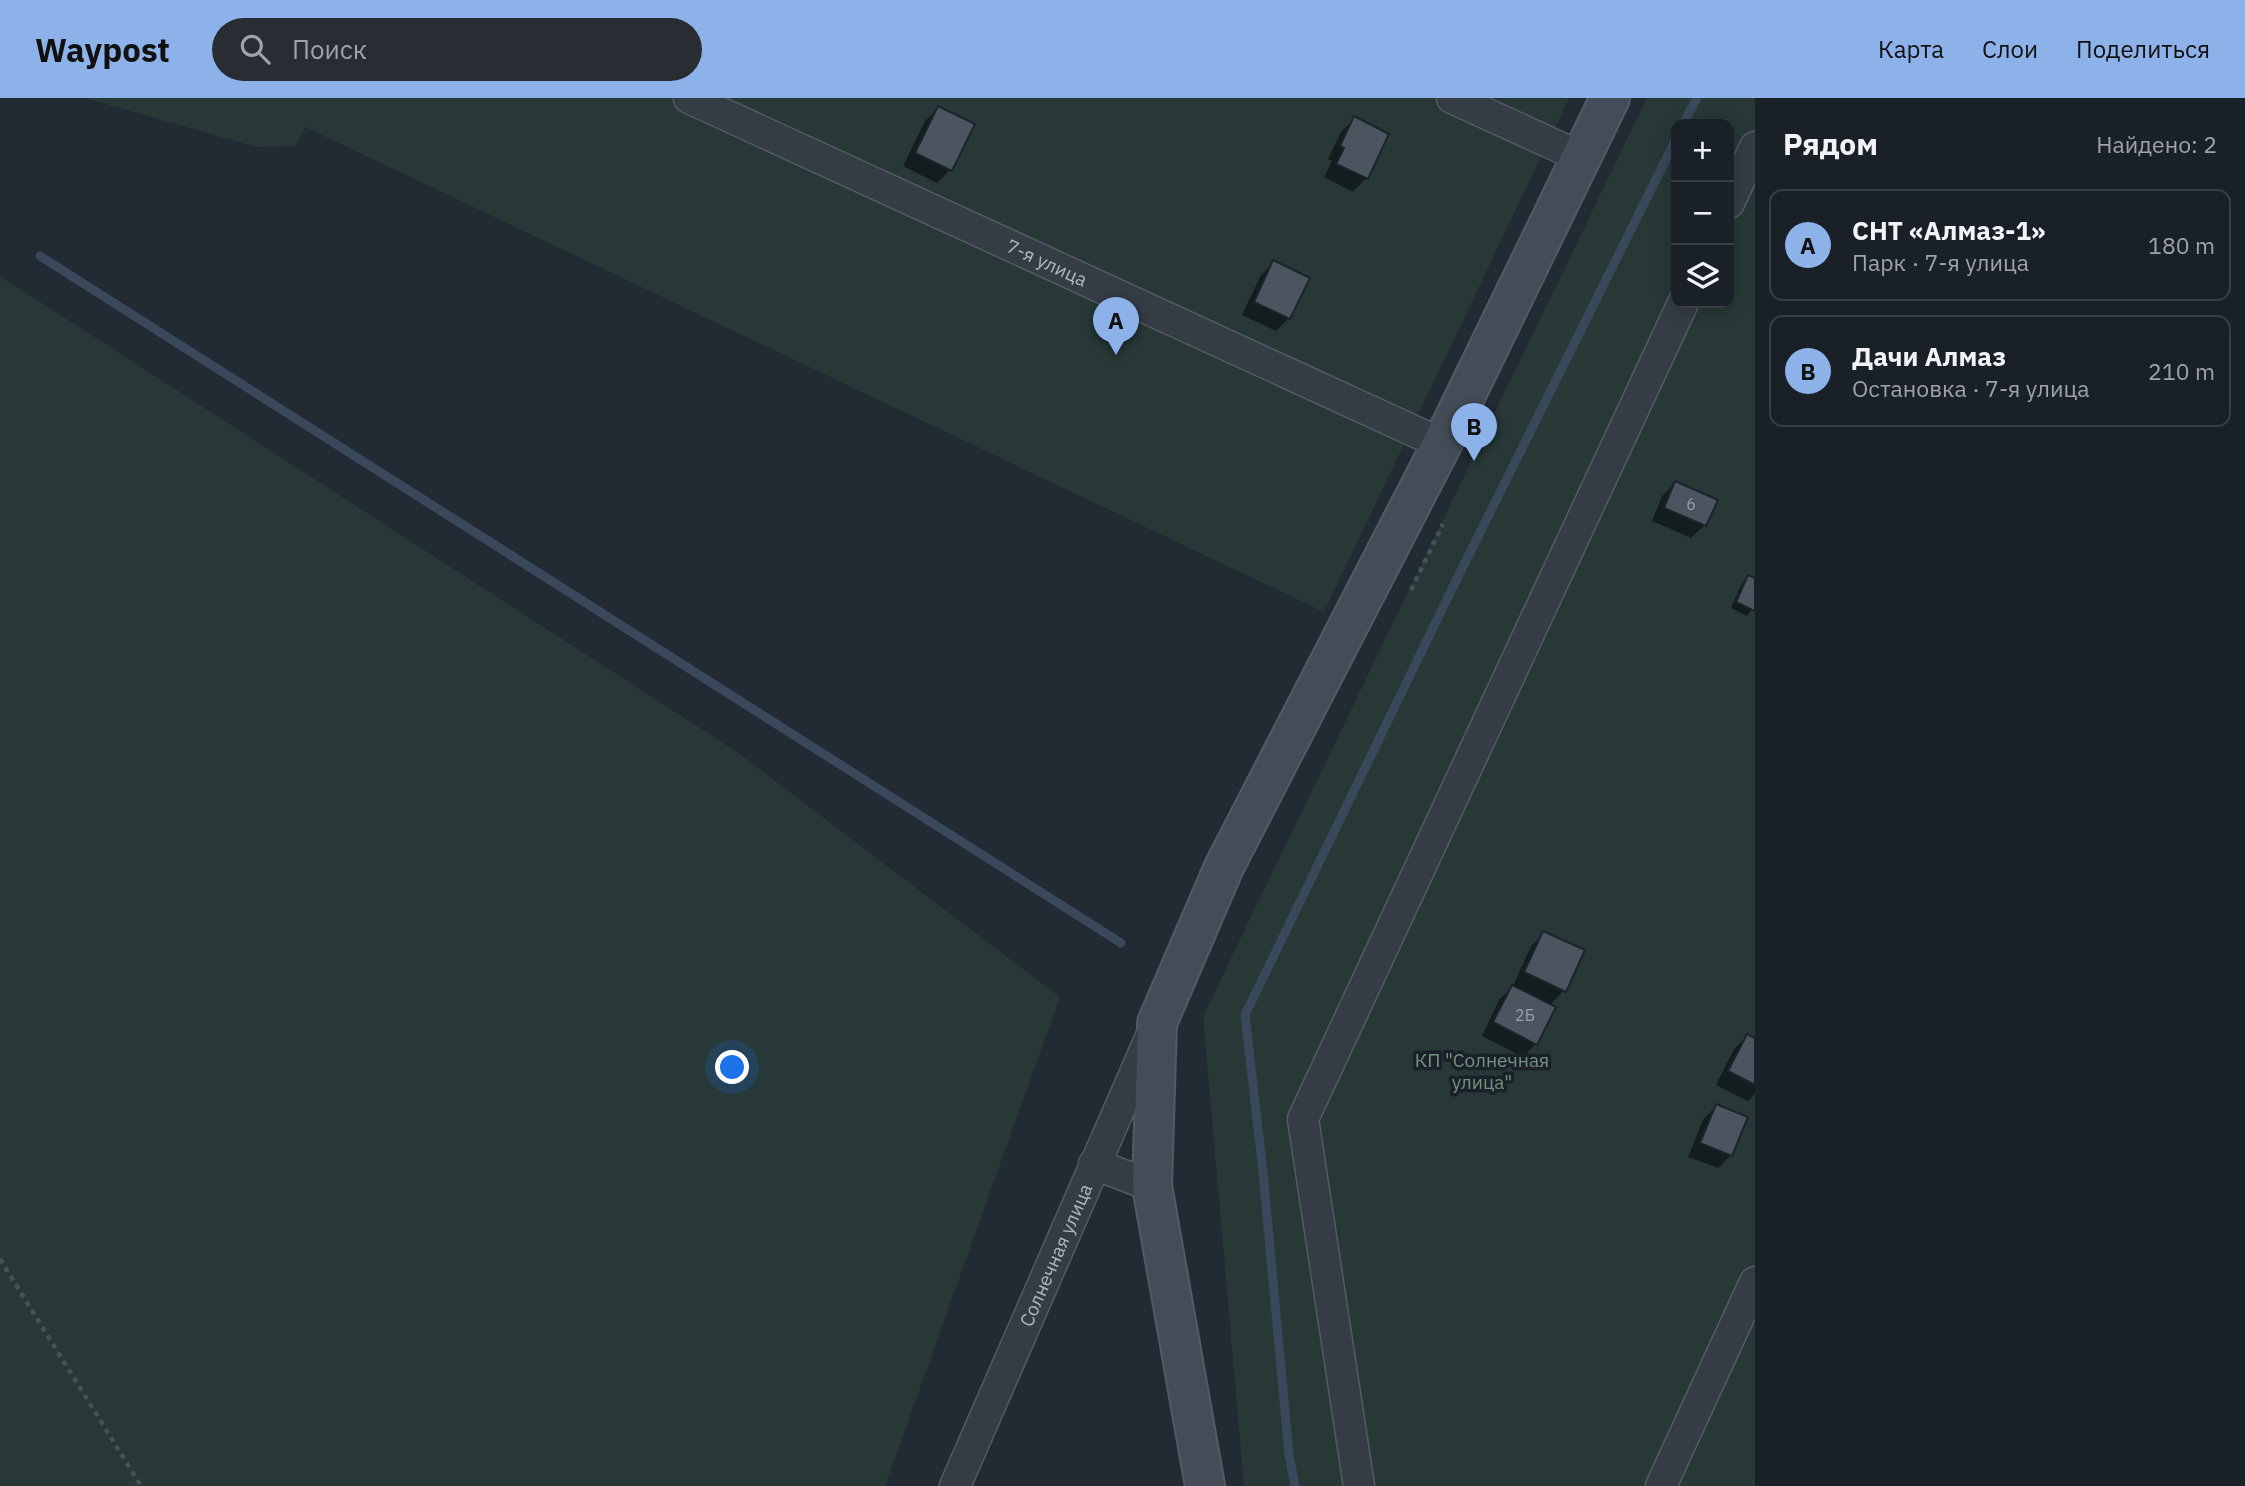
<!DOCTYPE html>
<html lang="ru">
<meta charset="utf-8">
<style>
:root{--surface:#1a2027;--page:#272d33;--text:#f1f3f6;--muted:#9fa3a7;--line:#383e44;--accent:#8db2e9}
body{margin:0;font-family:"IBM Plex Sans",sans-serif;background:var(--page);color:var(--text)}
.controls{position:absolute;right:21px;top:21px;display:grid;overflow:hidden;border-radius:14px;box-shadow:0 4px 18px #0003}
.controls button{width:63px;height:63px;display:grid;place-items:center;padding:0;border:0;border-bottom:2px solid var(--line);background:var(--surface);color:var(--text);font:35px sans-serif}
.you{position:absolute;left:733px;top:970px;width:24px;height:24px;margin:-18px;border:5px solid #fff;border-radius:50%;background:#1a73e8;box-shadow:0 0 0 10px #1a73e833}
.badge{display:grid;place-items:center;width:46px;height:46px;border-radius:50%;background:var(--accent);color:#111;font-size:23px;font-weight:700}
.pin{position:absolute;translate:-50% -58px;filter:drop-shadow(0 2px 4px #0008)}
.pin::after{content:'';position:absolute;top:37px;width:24px;height:21px;background:inherit;clip-path:polygon(0 0,100% 0,50% 100%)}
.list{margin:0;padding:0;list-style:none}
h2{display:flex;justify-content:space-between;align-items:center;height:91px;margin:0;padding:0 28px;font-size:30px}
h2 small{font-size:23px;font-weight:400;color:var(--muted)}
.list li{display:grid;grid-template-columns:46px 1fr auto;gap:21px;align-items:center;box-sizing:border-box;height:112px;margin:0 14px 14px;padding:0 14px;border:2px solid var(--line);border-radius:14px}
.list b{display:block;font-size:26px;white-space:nowrap}
.list p{margin:0;font-size:23px;white-space:nowrap;color:var(--muted)}
.list em{font-size:23px;font-style:normal;color:var(--muted)}
.icon{flex:none;width:38px;height:38px;fill:none;stroke:currentColor;stroke-width:2;stroke-linecap:round;stroke-linejoin:round}
.map{position:relative;flex:none;width:1755px;height:1388px;overflow:hidden}
header{display:flex;align-items:center;gap:42px;box-sizing:border-box;height:98px;padding:0 35px;background:var(--accent);color:#111}
header strong{font-size:33px}
nav{display:flex;gap:38px;margin-inline-start:auto;font-size:24px}
.search{width:490px;height:63px;background:var(--page);display:flex;align-items:center;gap:18px;box-sizing:border-box;padding:0 24px;border-radius:38px;color:var(--muted);font-size:26px}
main{display:flex}
aside{flex:1;background:var(--surface)}
.map>svg:first-child{display:block}
</style>
<header>
<strong>Waypost</strong>
<div class="search"><svg class="icon" aria-label="search" viewBox="0 0 24 24"><circle cx="10" cy="10" r="6"/><path d="M15 15l6 6"/></svg>Поиск</div>
<nav><a>Карта</a><a>Слои</a><a>Поделиться</a></nav>
</header>
<main>
<div class="map">
<svg width="1755" height="1388" viewBox="0 0 1755 1388">
<rect width="100%" height="100%" fill="#222a34"/>
<path fill="#273837" fill-rule="evenodd" d="M85 0H1569L1324 514 305 29 296 48 257 49Z
M1647 0H1755V1388H1244L1203 918ZM1676 26H1729V205H1676Z
M0 178 737 654 1060 899 885 1388H0Z"/>
<path fill="#0007" d="M938 10 950 72 937 85 903 68 925 23Z
M1354 21 1387 37 1366 80 1353 94 1324 79 1332 63 1328 61 1341 34Z
M1274 164 1289 220 1276 233 1242 217 1261 177Z
M1675 385 1705 427 1691 440 1652 423 1662 398Z
M1748 479 1755 482V508L1747 518 1731 510 1742 485Z
M1544 835 1564 892 1549 908 1536 946 1523 959 1482 938 1499 902 1513 888 1531 848Z
M1747 938 1755 941V996L1748 1003 1716 987 1734 951Z
M1716 1008 1731 1057 1718 1070 1688 1059 1703 1022Z"/>
<g fill="none" stroke-linecap="round" stroke-linejoin="round">
<path stroke="#3a485c" stroke-width="9" d="M1683 26 1697 0
M40 158 1121 845
M1295 1388 1289 1357 1263 1074 1245 917 1449 497 1676 41"/>
</g>
<path fill="#4b5560" stroke="#1d232c" stroke-width="2" d="M938 8 975 26 952 73 915 55Z
M1354 18 1389 36 1368 81 1336 66 1344 50 1340 48Z
M1273 162 1310 180 1290 221 1254 204Z
M1675 383 1718 402 1706 428 1664 410Z
M1748 477 1755 480V513L1736 504Z
M1543 833 1585 852 1566 894 1524 874Z
M1512 887 1556 909 1537 947 1493 924Z
M1747 936 1755 940V987L1728 973Z
M1716 1006 1748 1019 1732 1058 1700 1045Z"/>
<g fill="none" stroke-linecap="round" stroke-linejoin="round">
<g stroke="#535a63" stroke-width="33">
<g id="minor">
<path id="s1" d="M689 0 1442 346"/>
<path d="M1452 0 1581 59"/>
<path d="M1729 105 1755 49"/>
<path d="M1094 1066 1152 1088"/>
<path id="s2" d="M955 1388 1152 936"/>
<path d="M1359 1388 1303 1021 1683 205"/>
<path d="M1661 1388 1755 1184"/>
</g>
</g>
<g stroke="#535a63" stroke-width="42">
<path id="secondary" d="M1205 1388 1152 1088 1157 925 1224 769 1442 346 1610 0"/>
</g>
<path stroke="#445355" stroke-width="4.5" stroke-dasharray="5 5" stroke-linecap="butt" d="M1411 492 1443 426
M0 1161 141 1388"/>
<use href="#minor" stroke="#363c45" stroke-width="30"/>
<use href="#secondary" stroke="#444c57" stroke-width="38"/>
</g>
<g text-anchor="middle" dominant-baseline="central" stroke-width="7" stroke-linejoin="round" paint-order="stroke">
<g font-size="16" fill="#979eaa">
<text x="1691" y="406">6</text>
<text x="1525" y="917">2Б</text>
</g>
<g font-size="19" fill="#b0b7c2" stroke="#1b212a">
<text stroke="none"><textPath href="#s1" startOffset="394">7-я улица</textPath></text>
<text stroke="none"><textPath href="#s2" startOffset="252">Солнечная улица</textPath></text>
</g>
<g font-size="19" fill="#729579" stroke="#1b212a">
<text x="1482" y="962">КП "Солнечная<tspan x="1482" dy="22">улица"</tspan></text>
</g>
</g>
</svg>
<div class="controls">
<button>+</button>
<button>−</button>
<button><svg class="icon" aria-label="layers" viewBox="0 0 24 24"><path d="M12 4l9 5-9 5-9-5zM3 14l9 5 9-5"/></svg></button>
</div>
<div class="you"></div>
<div class="pin badge" style="left:1116px;top:257px">A</div>
<div class="pin badge" style="left:1474px;top:363px">B</div>
</div>
<aside>
<h2>Рядом<small>Найдено: 2</small></h2>
<ul class="list">
<li><span class="badge">A</span><div><b>СНТ «Алмаз-1»</b><p>Парк · 7-я улица</p></div><em>180 m</em></li>
<li><span class="badge">B</span><div><b>Дачи Алмаз</b><p>Остановка · 7-я улица</p></div><em>210 m</em></li>
</ul>
</aside>
</main>
